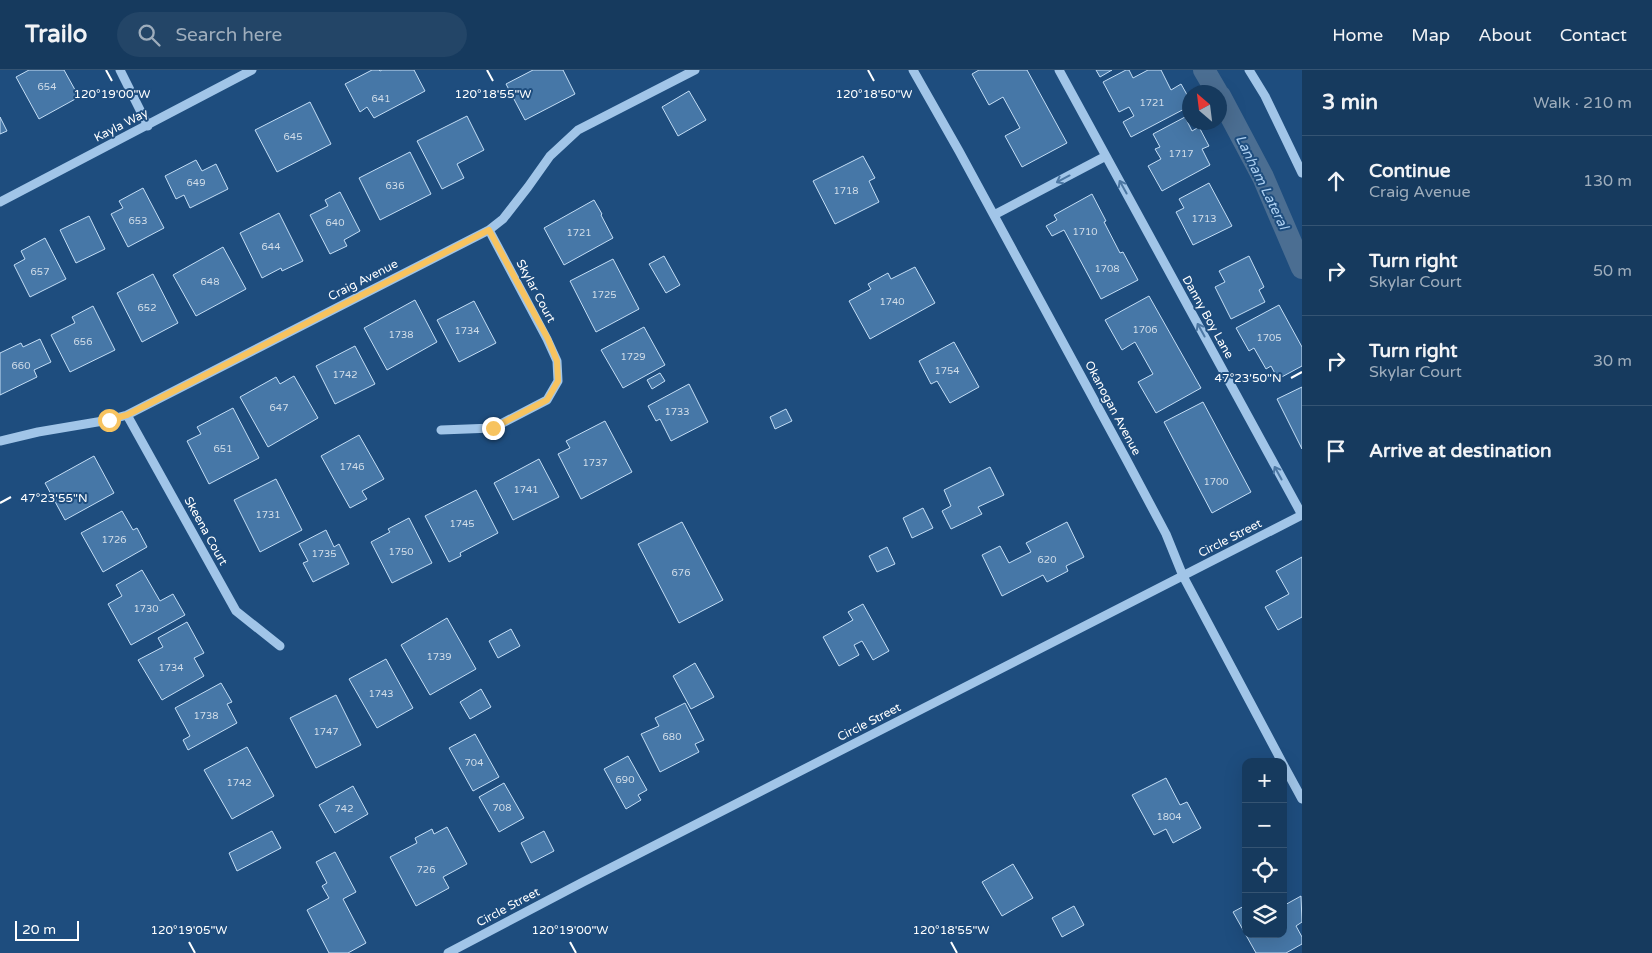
<!DOCTYPE html>
<meta charset="utf-8">
<style>
:root{--surface:#163a5e;--page:#234567;--text:#f1f3f6;--muted:#9eadbc;--line:#355473}
body{margin:0;font-family:"Varela Round",sans-serif;background:var(--page);color:var(--text)}
.controls{position:absolute;right:15px;bottom:15px;display:grid;overflow:hidden;border-radius:10px;box-shadow:0 5px 20px #0002}
.controls button{width:45px;height:45px;display:grid;place-items:center;padding:0;border:0;border-bottom:1px solid var(--line);background:var(--surface);color:var(--text);font:25px sans-serif}
.compass{position:absolute;left:1182px;top:15px;width:45px;height:45px;border-radius:50%;background:var(--surface);box-shadow:0 5px 20px #0002;rotate:332deg}
.scale{position:absolute;left:15px;bottom:12px;width:64px;box-sizing:border-box;padding-left:5px;border:2px solid #fff;border-top:0;font-size:14px;line-height:18px;white-space:nowrap;color:#fff;-webkit-text-stroke:4px #1e4d7e;paint-order:stroke}
.stop{position:absolute;width:15px;height:15px;margin:-11px;border:4px solid #f7c35f;border-radius:50%;background:#fff}
.stop.end{background:#f7c35f;border-color:#fff;box-shadow:0 1px 5px #0008}
.list{margin:0;padding:0;list-style:none}
h2{display:flex;justify-content:space-between;align-items:center;height:65px;margin:0;padding:0 20px;font-size:21px}
h2 small{font-size:16px;font-weight:400;color:var(--muted)}
.list li{display:grid;grid-template-columns:32px 1fr auto;gap:15px;align-items:center;box-sizing:border-box;height:90px;padding:0 20px;border-top:1px solid var(--line)}
.list b{display:block;font-size:19px;white-space:nowrap}
.list p{margin:0;font-size:16px;white-space:nowrap;color:var(--muted)}
.list em{font-size:16px;font-style:normal;color:var(--muted)}
.icon{flex:none;width:28px;height:28px;fill:none;stroke:currentColor;stroke-width:2;stroke-linecap:round;stroke-linejoin:round}
.map{position:relative;flex:none;width:1302px;height:883px;overflow:hidden}
header{display:flex;align-items:center;gap:30px;box-sizing:border-box;height:70px;padding:0 25px;background:var(--surface);border-bottom:1px solid var(--line)}
header strong{font-size:24px}
nav{display:flex;gap:28px;margin-inline-start:auto;font-size:18px}
.search{width:350px;height:45px;background:var(--page);display:flex;align-items:center;gap:12px;box-sizing:border-box;padding:0 18px;border-radius:28px;color:var(--muted);font-size:19px}
main{display:flex}
aside{flex:1;background:var(--surface)}
.map>svg:first-child{display:block}
</style>
<header>
<strong>Trailo</strong>
<div class="search"><svg class="icon" aria-label="search" viewBox="0 0 24 24"><circle cx="10" cy="10" r="6"/><path d="M15 15l6 6"/></svg>Search here</div>
<nav><a>Home</a><a>Map</a><a>About</a><a>Contact</a></nav>
</header>
<main>
<div class="map">
<svg width="1302" height="883" viewBox="0 0 1302 883">
<rect width="100%" height="100%" fill="#1e4d7e"/>
<g fill="none" stroke-linecap="round" stroke-linejoin="round">
<path stroke="#4b6e92" stroke-width="22" d="M1204 0 1217 22
M1220 26 1263 107 1302 198"/>
</g>
<path fill="#4677a7" stroke="#c4def6" d="M29 0H64L79 27 39 49 16 7Z
M372 0H379L380 1 382 0H414L425 21 374 48 367 37 360 42 345 14Z
M533 0H563L575 24 525 50 506 14Z
M979 0H1027L1067 73 1022 97 1005 66 1020 58 1003 27 989 35 972 4Z
M1096 0H1112L1100 7Z
M1126 0H1129L1133 8 1148 0H1161L1171 20 1181 14 1190 30V36L1131 67 1123 52 1134 46 1129 37 1119 42 1103 12Z
M689 21 706 50 678 66 662 37Z
M310 32 331 74 277 102 255 60Z
M467 46 484 80 457 94 464 108 442 119 417 71Z
M0 47 7 61 0 64Z
M1185 47 1192 61 1199 57 1209 76 1202 79 1210 95 1162 121 1148 96 1161 89 1155 79 1160 77 1153 64Z
M410 82 431 124 380 150 359 108Z
M863 86 875 108 869 111 879 132 835 154 813 111Z
M196 90 202 101 216 94 228 119 190 138 184 125 176 129 165 106Z
M1209 113 1232 156 1193 175 1176 142 1184 138 1179 129Z
M143 118 164 158 128 177 111 144 123 138 119 131Z
M340 122 360 161 344 170 347 176 330 184 310 145 328 136 325 130Z
M1092 124 1106 151 1104 152 1120 183 1123 182 1138 210 1101 229 1064 160 1052 166 1046 156 1057 150 1054 145Z
M594 130 602 144 601 145 613 168 564 195 544 158Z
M279 143 303 191 282 201 281 198 262 208 240 163Z
M89 146 105 179 76 193 60 160Z
M45 168 66 209 30 227 14 195 25 189 21 181Z
M223 177 246 219 196 246 173 205Z
M664 186 680 215 666 223 649 194Z
M1249 186 1264 217 1259 220 1265 232 1231 249 1215 217 1225 212 1219 201Z
M613 189 639 239 596 262 570 211Z
M915 197 935 233 870 269 849 231 871 219 868 214 888 203 891 209Z
M153 204 178 253 142 272 117 223Z
M1149 226 1201 318 1156 343 1138 312 1153 304 1135 272 1122 280 1105 250Z
M415 230 437 272 387 300 364 258Z
M474 231 496 273 459 292 437 250Z
M1279 235 1302 277V296L1278 309 1271 296 1266 299 1254 278 1249 281 1236 258Z
M93 236 115 280 70 302 51 265 75 253 72 247Z
M644 257 665 295 623 318 601 280Z
M40 269 51 292 34 300 37 307 0 325V283L21 273 23 277Z
M954 272 979 317 950 333 937 311 931 314 919 291Z
M355 276 375 314 335 334 316 296Z
M660 303 665 311 652 319 647 310Z
M294 306 318 348 268 377 240 327 276 307 280 314Z
M689 314 708 352 671 371 660 349 656 351 648 336Z
M1302 317V379L1277 329Z
M1203 332 1251 422 1212 443 1164 352Z
M233 338 259 388 209 414 187 371 201 364 197 357Z
M786 339 792 351 775 359 770 347Z
M605 351 632 402 581 429 558 384 570 378 566 371Z
M359 365 384 409 362 421 367 429 350 438 321 386Z
M94 386 114 423 65 450 45 413Z
M539 389 559 427 513 450 494 413Z
M990 397 1004 425 978 437 982 444 951 459 942 441 951 436 944 420Z
M276 409 302 460 260 482 234 430Z
M476 420 498 463 460 483 461 486 449 492 425 446Z
M923 438 933 458 912 468 903 448Z
M122 441 133 460 137 458 147 477 103 502 81 463Z
M409 448 432 493 392 513 371 472 390 462 388 459Z
M682 452 723 530 679 553 638 474Z
M1067 452 1084 487 1066 496 1068 501 1047 512 1043 505 1002 526 982 485 1000 476 1009 493 1031 482 1026 473Z
M326 460 334 477 339 474 349 494 313 512 303 493 308 491 299 474Z
M887 477 895 494 877 502 869 486Z
M1302 487V547L1278 560 1265 537 1289 524 1276 501Z
M142 500 160 531 173 524 185 545 131 575 108 534 122 526 116 515Z
M863 534 889 581 873 590 862 571 854 575 859 585 839 596 823 567 853 550 848 542Z
M447 548 476 599 430 625 401 575Z
M187 552 204 583 194 588 204 606 162 630 138 590 163 577 158 568Z
M511 559 520 576 498 588 489 571Z
M386 589 413 638 377 658 349 609Z
M695 593 714 627 691 639 673 606Z
M221 613 232 632 227 634 237 653 188 680 183 670 190 666 175 638Z
M481 619 491 637 470 649 460 632Z
M336 625 361 675 316 698 290 648Z
M685 633 704 670 695 674 699 682 660 702 641 664 659 656 655 648Z
M475 664 499 707 473 721 449 678Z
M247 677 274 726 232 749 204 700Z
M628 686 647 720 638 725 641 730 626 739 604 699Z
M1166 708 1180 735 1187 732 1201 758 1173 773 1166 759 1154 765 1132 725Z
M504 713 524 748 499 762 479 727Z
M353 716 368 744 335 763 319 735Z
M447 757 467 794 443 807 449 818 416 836 390 787 417 773 415 768 432 759 434 764Z
M272 761 281 778 237 801 229 783Z
M544 761 554 781 531 793 521 773Z
M335 782 356 822 343 829 366 873 348 883H329L307 840 329 828 322 816 327 813 316 792Z
M1013 794 1033 828 1002 846 982 812Z
M1301 826 1302 852 1296 856 1302 867V874L1286 883H1256L1233 842 1246 835V864H1283V836Z
M1074 836 1084 855 1062 867 1052 848Z"/>
<g fill="none" stroke-linecap="round" stroke-linejoin="round">
<path stroke="#a1c5e8" stroke-width="9" d="M120 0 148 56
M913 0 959 81 1125 387 1166 464 1183 506 1282 692
M1059 0 1302 445
M1249 0 1265 26 1302 103
M0 132 252 0
M994 145 1106 86
M127 345 236 541 280 576
M441 360 493 358 547 330 558 311 557 291 547 269 489 160
M0 371 38 362 109 350 127 345 489 160 503 149 528 117 550 86 578 60 695 0
M1283 694 1302 729
M448 883 583 812 1302 445"/>
</g>
<defs><path id="oneway-shaft" d="M-6 0H5M1.5-3L5.5 0L1.5 3" fill="none" stroke-width="1.6" stroke-linecap="round" stroke-linejoin="round" transform="scale(1.25)"/></defs>
<g stroke="#4c77a3">
<use href="#oneway-shaft" transform="translate(1063 109) rotate(152)"/>
<use href="#oneway-shaft" transform="translate(1123 117) rotate(-119)"/>
<use href="#oneway-shaft" transform="translate(1201 260) rotate(-119)"/>
<use href="#oneway-shaft" transform="translate(1278 403) rotate(-119)"/>
</g>
<g fill="none" stroke-linecap="round" stroke-linejoin="round">
<path stroke="#f7c35f" stroke-width="6" d="M109 350 127 345 489 160 548 269 557 291 558 311 547 330 493 358"/>
</g>
<path fill="none" stroke="#fff" stroke-width="2" d="M106 0 112 11M487 0 493 11M868 0 874 11M1291 308 1302 302M0 433 11 427M189 872 195 883M570 872 576 883M951 872 957 883"/>
<g text-anchor="middle" dominant-baseline="central" stroke-width="4" stroke-linejoin="round" paint-order="stroke">
<g font-size="10" fill="#d1dde9">
<text x="47" y="17">654</text>
<text x="381" y="29">641</text>
<text x="1152" y="33">1721</text>
<text x="293" y="67">645</text>
<text x="1181" y="84">1717</text>
<text x="196" y="113">649</text>
<text x="395" y="116">636</text>
<text x="846" y="121">1718</text>
<text x="1204" y="149">1713</text>
<text x="138" y="151">653</text>
<text x="335" y="153">640</text>
<text x="1085" y="162">1710</text>
<text x="579" y="163">1721</text>
<text x="271" y="177">644</text>
<text x="1107" y="199">1708</text>
<text x="40" y="202">657</text>
<text x="210" y="212">648</text>
<text x="604" y="225">1725</text>
<text x="892" y="232">1740</text>
<text x="147" y="238">652</text>
<text x="1145" y="260">1706</text>
<text x="467" y="261">1734</text>
<text x="401" y="265">1738</text>
<text x="1269" y="268">1705</text>
<text x="83" y="272">656</text>
<text x="633" y="287">1729</text>
<text x="21" y="296">660</text>
<text x="947" y="301">1754</text>
<text x="345" y="305">1742</text>
<text x="279" y="338">647</text>
<text x="677" y="342">1733</text>
<text x="223" y="379">651</text>
<text x="595" y="393">1737</text>
<text x="352" y="397">1746</text>
<text x="1216" y="412">1700</text>
<text x="526" y="420">1741</text>
<text x="268" y="445">1731</text>
<text x="462" y="454">1745</text>
<text x="114" y="470">1726</text>
<text x="401" y="482">1750</text>
<text x="324" y="484">1735</text>
<text x="1047" y="490">620</text>
<text x="681" y="503">676</text>
<text x="146" y="539">1730</text>
<text x="439" y="587">1739</text>
<text x="171" y="598">1734</text>
<text x="381" y="624">1743</text>
<text x="206" y="646">1738</text>
<text x="326" y="662">1747</text>
<text x="672" y="667">680</text>
<text x="474" y="693">704</text>
<text x="625" y="710">690</text>
<text x="239" y="713">1742</text>
<text x="502" y="738">708</text>
<text x="344" y="739">742</text>
<text x="1169" y="747">1804</text>
<text x="426" y="800">726</text>
</g>
<g font-size="12" fill="#fff" stroke="#1e4d7e">
<text transform="translate(121 55) rotate(-27)">Kayla Way</text>
<text transform="translate(363 210) rotate(-27)">Craig Avenue</text>
<text transform="translate(536 221) rotate(62)">Skylar Court</text>
<text transform="translate(1208 247) rotate(61)">Danny Boy Lane</text>
<text transform="translate(1113 338) rotate(62)">Okanogan Avenue</text>
<text transform="translate(206 461) rotate(61)">Skeena Court</text>
<text transform="translate(1230 468) rotate(-27)">Circle Street</text>
<text transform="translate(869 652) rotate(-27)">Circle Street</text>
<text transform="translate(508 837) rotate(-28)">Circle Street</text>
</g>
<g font-size="14" font-style="italic" fill="#accff0" stroke="#1e4d7e">
<text transform="translate(1262 112) rotate(64)">Lanham Lateral</text>
</g>
</g>
<g font-size="12" text-anchor="middle" fill="#fff" stroke="#1e4d7e" stroke-width="4" stroke-linejoin="round" paint-order="stroke">
<text x="112" y="28">120°19'00"W</text>
<text x="493" y="28">120°18'55"W</text>
<text x="874" y="28">120°18'50"W</text>
<text x="1248" y="312">47°23'50"N</text>
<text x="54" y="432">47°23'55"N</text>
<text x="189" y="864">120°19'05"W</text>
<text x="570" y="864">120°19'00"W</text>
<text x="951" y="864">120°18'55"W</text>
</g>
</svg>
<div class="controls">
<button>+</button>
<button>−</button>
<button><svg class="icon" aria-label="locate" viewBox="0 0 24 24"><circle cx="12" cy="12" r="6"/><path d="M12 2v4M12 18v4M2 12h4M18 12h4"/></svg></button>
<button><svg class="icon" aria-label="layers" viewBox="0 0 24 24"><path d="M12 4l9 5-9 5-9-5zM3 14l9 5 9-5"/></svg></button>
</div>
<svg class="compass" viewBox="-18 -18 36 36"><path d="M0-13l5 13h-10z" fill="#e53935"/><path d="M0 13l5-13h-10z" fill="#9eadbc"/></svg>
<div class="scale">20 m</div>
<div class="stop" style="left:109px;top:350px"></div>
<div class="stop end" style="left:493px;top:358px"></div>
</div>
<aside>
<h2>3 min<small>Walk · 210 m</small></h2>
<ul class="list">
<li><svg class="icon" aria-label="ahead" viewBox="0 0 24 24"><path d="M12 20V5M6 11l6-6 6 6"/></svg><div><b>Continue</b><p>Craig Avenue</p></div><em>130 m</em></li>
<li><svg class="icon" aria-label="right" viewBox="0 0 24 24"><path d="M7 20v-9h11M14 6l5 5-5 5"/></svg><div><b>Turn right</b><p>Skylar Court</p></div><em>50 m</em></li>
<li><svg class="icon" aria-label="right" viewBox="0 0 24 24"><path d="M7 20v-9h11M14 6l5 5-5 5"/></svg><div><b>Turn right</b><p>Skylar Court</p></div><em>30 m</em></li>
<li><svg class="icon" aria-label="arrive" viewBox="0 0 24 24"><path d="M6 21V4h12l-3 4 3 4H6"/></svg><div><b>Arrive at destination</b></div></li>
</ul>
</aside>
</main>
